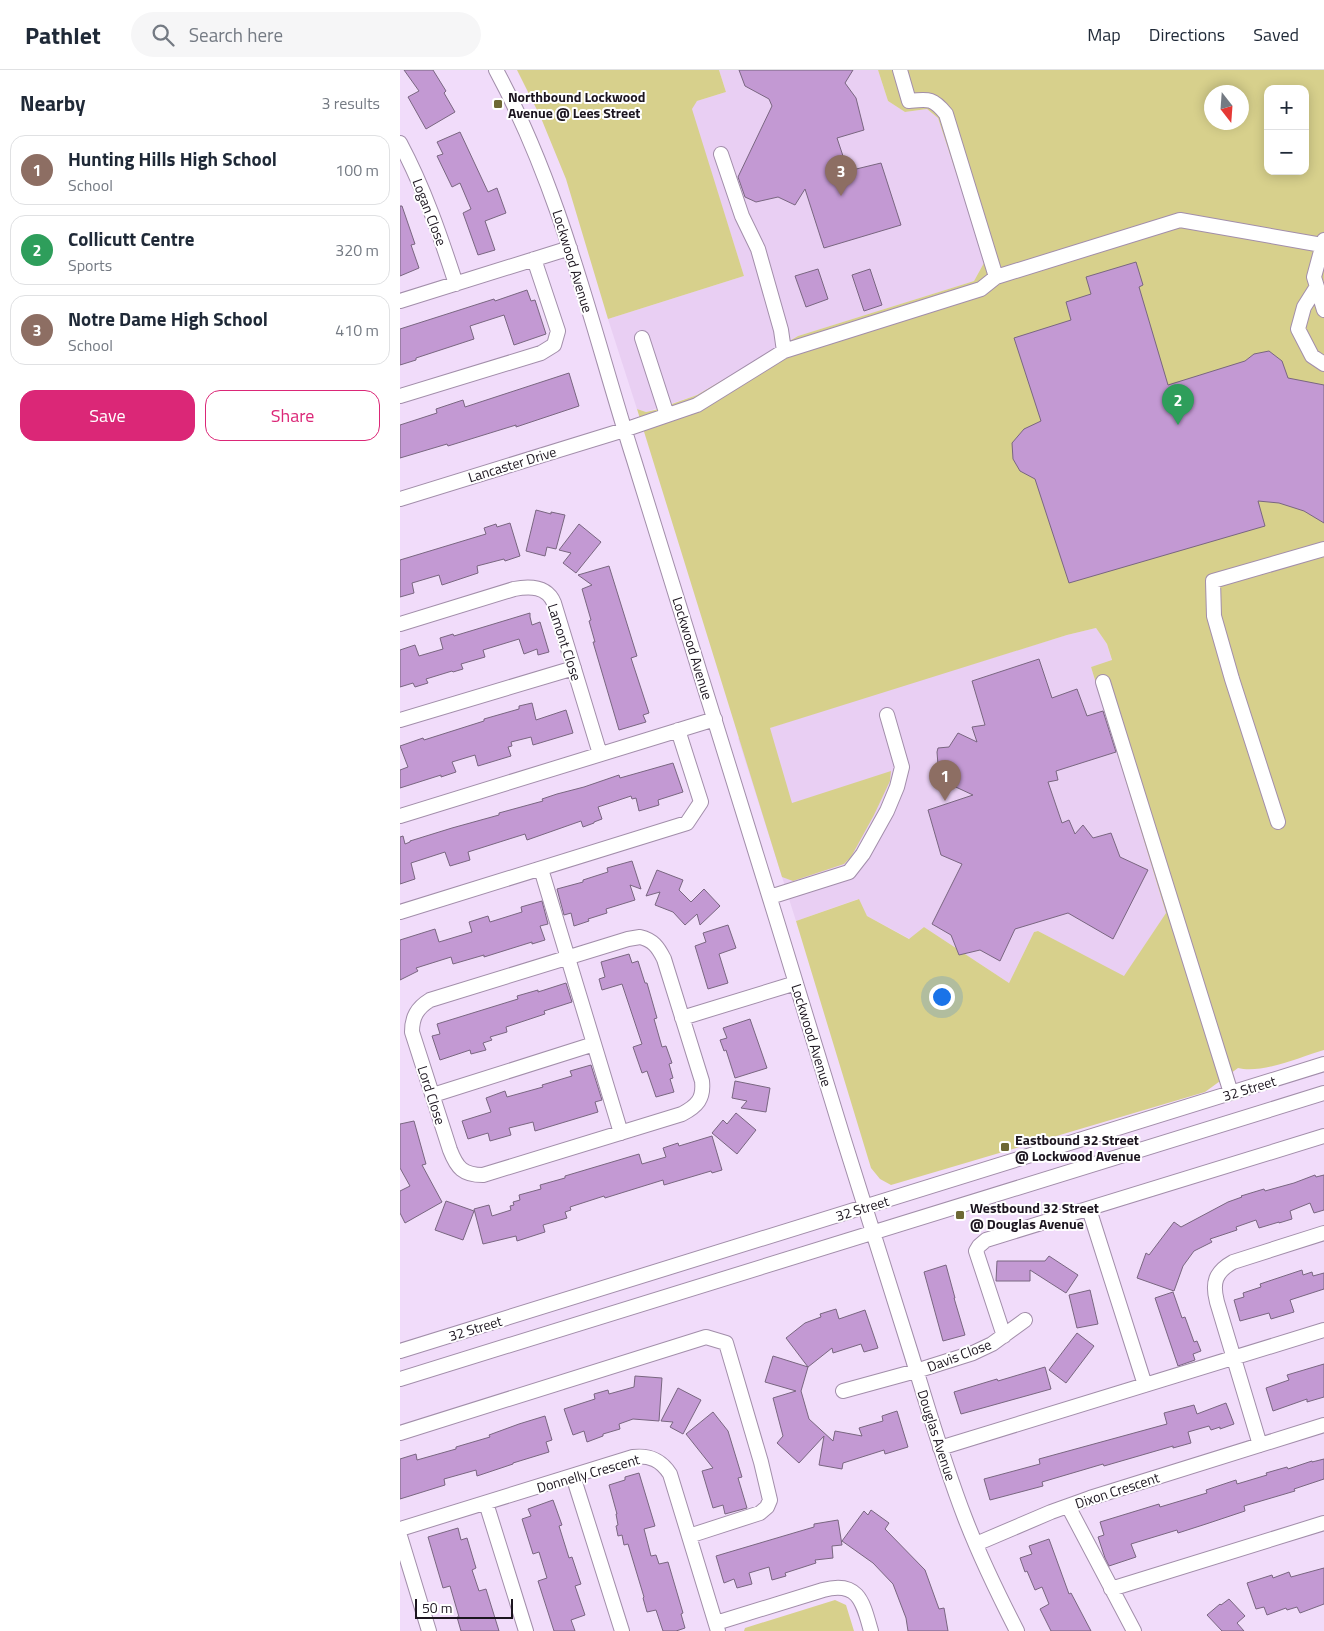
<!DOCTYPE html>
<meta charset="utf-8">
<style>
:root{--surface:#fff;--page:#f6f6f7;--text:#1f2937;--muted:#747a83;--line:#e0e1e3;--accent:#db2777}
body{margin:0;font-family:"Titillium Web",sans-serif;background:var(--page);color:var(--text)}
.controls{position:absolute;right:15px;top:15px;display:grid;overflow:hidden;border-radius:10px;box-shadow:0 2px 12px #0003}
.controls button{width:45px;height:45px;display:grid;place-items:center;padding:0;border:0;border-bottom:1px solid var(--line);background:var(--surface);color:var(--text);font:25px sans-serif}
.compass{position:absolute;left:804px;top:15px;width:45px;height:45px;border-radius:50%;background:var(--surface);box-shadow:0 2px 12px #0003;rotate:163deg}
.scale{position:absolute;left:15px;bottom:12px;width:98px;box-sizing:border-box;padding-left:5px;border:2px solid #1c151f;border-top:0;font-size:14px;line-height:18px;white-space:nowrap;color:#1c151f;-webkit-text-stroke:4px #fff;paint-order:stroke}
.you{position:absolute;left:541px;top:926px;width:18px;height:18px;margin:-12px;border:4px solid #fff;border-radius:50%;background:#1a73e8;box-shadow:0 0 0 8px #1a73e833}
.badge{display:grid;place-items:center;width:32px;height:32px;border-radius:50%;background:var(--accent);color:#fff;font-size:16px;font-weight:700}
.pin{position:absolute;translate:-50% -41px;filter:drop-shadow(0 1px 2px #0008)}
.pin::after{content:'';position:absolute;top:26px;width:18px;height:15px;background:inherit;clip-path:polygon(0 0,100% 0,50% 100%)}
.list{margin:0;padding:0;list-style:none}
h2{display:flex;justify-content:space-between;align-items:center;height:65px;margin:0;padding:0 20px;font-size:21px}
h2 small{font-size:16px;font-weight:400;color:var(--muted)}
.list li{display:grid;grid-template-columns:32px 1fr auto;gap:15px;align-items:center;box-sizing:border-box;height:70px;margin:0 10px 10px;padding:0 10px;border:1px solid var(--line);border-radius:15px}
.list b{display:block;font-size:19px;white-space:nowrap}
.list p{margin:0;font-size:16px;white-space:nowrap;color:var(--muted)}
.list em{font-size:16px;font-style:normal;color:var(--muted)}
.actions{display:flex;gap:10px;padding:15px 20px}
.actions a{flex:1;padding:11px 0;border:1px solid var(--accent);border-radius:15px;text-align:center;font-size:18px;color:var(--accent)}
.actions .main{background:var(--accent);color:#fff}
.icon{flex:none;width:28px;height:28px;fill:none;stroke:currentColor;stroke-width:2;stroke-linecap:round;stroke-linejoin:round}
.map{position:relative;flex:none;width:924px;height:1561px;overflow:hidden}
header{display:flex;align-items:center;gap:30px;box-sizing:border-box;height:70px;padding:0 25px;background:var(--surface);border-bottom:1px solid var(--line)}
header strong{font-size:24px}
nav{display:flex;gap:28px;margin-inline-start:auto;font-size:18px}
.search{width:350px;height:45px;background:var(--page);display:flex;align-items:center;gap:12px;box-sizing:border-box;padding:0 18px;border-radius:28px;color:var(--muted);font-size:19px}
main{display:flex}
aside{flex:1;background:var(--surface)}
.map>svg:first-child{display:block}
</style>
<header>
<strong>Pathlet</strong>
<div class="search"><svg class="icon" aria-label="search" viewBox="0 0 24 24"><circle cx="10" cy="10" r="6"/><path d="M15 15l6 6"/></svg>Search here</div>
<nav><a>Map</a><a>Directions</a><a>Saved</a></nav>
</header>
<main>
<aside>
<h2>Nearby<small>3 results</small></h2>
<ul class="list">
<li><span class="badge" style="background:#8d6e63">1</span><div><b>Hunting Hills High School</b><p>School</p></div><em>100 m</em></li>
<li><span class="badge" style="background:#2e9e5b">2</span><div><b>Collicutt Centre</b><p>Sports</p></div><em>320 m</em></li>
<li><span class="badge" style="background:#8d6e63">3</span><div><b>Notre Dame High School</b><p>School</p></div><em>410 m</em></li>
</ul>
<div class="actions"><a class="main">Save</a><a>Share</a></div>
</aside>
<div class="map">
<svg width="924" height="1561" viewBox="0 0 924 1561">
<rect width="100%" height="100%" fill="#f1dcfa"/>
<path fill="#e9cff3" d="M319 0H478L488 31 505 42 527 39 538 48 585 191 574 211 398 266 297 325 246 342 237 339 208 249 344 206 291 39 297 31 326 22Z
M696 558 707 574 712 591 691 597 766 843 724 907 638 861 634 862 609 913 524 857 510 869 467 846 458 829 396 851 338 668 494 618 667 565Z"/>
<path fill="#d7d08c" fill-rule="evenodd" d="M117 0H319L326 22 297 31 292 39 344 206 208 249 166 109 141 48Z
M478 0H924V980C900 987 862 1004 838 998L805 1022 491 1115 480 1109 471 1098 396 851 459 829 467 846 509 869 524 857 609 913 634 862 638 861 724 906 766 843 691 597 712 590 707 574 696 558 667 565 370 658 392 733 491 701 490 711 474 745 451 787 444 794 393 811 382 807 237 339 246 342 255 340 297 325 398 266 574 211 585 191 538 48 527 39 505 42 488 31ZM868 19H905V101H868ZM812 22H842V52H812Z
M435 1530 446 1535 454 1561H344L345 1558Z"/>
<path fill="#c399d3" stroke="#796680" d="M4 0H33L46 21 44 23 55 42 26 59 8 27 19 21Z
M339 0H453L445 13 456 28 464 60 437 68 448 101 481 93 501 155 424 178 405 119 395 135 378 127 356 132 345 127 338 107 372 36 369 29 345 16Z
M60 62 88 122 97 118 106 143 85 151 95 180 78 185 63 143 71 139 60 113 52 117 37 86 43 84 37 72Z
M0 136H2L15 174 11 175 19 198 0 206Z
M736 192 743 215 739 217 768 315 845 291 854 284 869 281 882 291 888 308 924 315V453L904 441 879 433 858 431 865 456 669 513 635 409 620 401 613 389 612 373 624 359 641 351 614 268 671 250 666 232 691 224 686 207Z
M418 199 428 229 406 237 395 206Z
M470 199 482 235 464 241 452 205Z
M127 220 131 231 135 230 146 264 114 275 104 245 70 256 74 269 16 288V290L0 295V259L94 229 95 231Z
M169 303 179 336 116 357V355L48 376 47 374 0 388V355L37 343 36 339 63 330 65 337Z
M136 440 151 444V442L165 445 156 479 147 477 145 486 126 481Z
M110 453 120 486 105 491 104 489 77 496 78 503 42 515 39 505 12 513 14 523 0 527V490L86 464 84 458 96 454 97 457Z
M179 454 201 472 176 503 163 493 171 483 159 480Z
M209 496 237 586 231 588 249 643 243 645 246 652 219 660 193 572H195L189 551 191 550 182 519 192 515 178 505Z
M130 543V547L132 555 140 552 149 582 138 585 137 579 124 584 119 569 83 580 85 587 61 594 63 599 53 602 52 601 26 609 28 613 15 617 13 613 0 617V580L15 575 19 586 43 579 40 568 53 564 54 566Z
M639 589 652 628 677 619 687 646 703 641 716 682 656 701 658 710 648 712 662 753 669 750 675 764 683 755 693 768 711 763 720 787 748 800 713 869 668 843 615 859 600 891 580 880 559 885 551 865 532 854 562 794 541 785 528 740 573 725 532 706 538 695 537 682 538 678 549 677 558 663 577 672 572 657 585 655 572 611Z
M132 633 136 650 166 640 173 663 133 675 131 667 111 672 112 676 108 677 111 686 78 696 75 685 52 692 56 702 41 707V705L0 718V700L8 697 0 676 23 668 24 670 84 651V649L119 639V636Z
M273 693 283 722 258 730 259 735 239 741 236 728 232 729 231 726 198 737 202 749 194 752V753L183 757 181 751 127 770 125 764 68 782 70 790 50 796 45 782 11 793 15 809 0 814V767L3 766 5 774 10 772V771L52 758 99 745V743L143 731 142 729 157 724 184 717 219 705 220 708Z
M232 791 241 819 230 815 235 830 206 839 207 843 188 849 189 851 174 856 171 843 164 845 157 819 183 812V810L208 802 207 798Z
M257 800 283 810 279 820 291 832 304 819 320 836 300 855 297 844 285 855 273 842 255 835 260 822 246 826Z
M142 831 148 854 140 856 145 870 132 874V872L84 887V885L53 894 51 887 16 898 18 901 0 910V870L35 859 39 872 72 862 69 852 88 846 90 852 122 842 121 837Z
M328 855 336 878 319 884 328 913 308 919 295 876 306 872 303 863Z
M229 884 232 893 238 891 245 913H247L257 948 254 949 262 977 266 976 272 993 269 994 273 1008 270 1009 274 1022 256 1027 247 1001 242 1003 233 977 242 974 222 914 202 920 199 909 205 907 201 892Z
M166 913 172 932 144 941 145 944 106 957 107 962 90 967 92 970 83 973 86 980 71 984 70 980 40 990 32 966 40 964 37 954 118 929 117 926 138 920V922Z
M350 949 367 998 335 1008 326 980 324 981 320 970 327 968 323 958Z
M191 995 202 1030 195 1032 198 1042 135 1061 133 1052 109 1058 111 1065 90 1071 88 1063 68 1069 62 1051 91 1042 86 1028 105 1021 107 1027 143 1017 142 1015 172 1006 170 1001Z
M335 1011 370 1018 366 1042 341 1038 347 1031 332 1028Z
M336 1043 356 1060 337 1084 312 1063 323 1050 327 1054Z
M14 1051 26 1094 22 1095 42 1132 5 1153 0 1143V1121L10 1116 0 1098V1054Z
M312 1066 322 1100 312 1103 311 1101 264 1115 263 1110 205 1128 204 1126 170 1137 171 1140 165 1142 167 1148 143 1155 145 1162 117 1171 116 1166 83 1174 74 1139 89 1135 92 1146 111 1140 110 1136 114 1135 113 1132 120 1130 119 1125 141 1119 140 1115 165 1108V1106L239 1084 242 1094 266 1087 263 1078 278 1073 279 1076Z
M915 1105 916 1107 924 1105V1140L914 1143 910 1133 890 1141 892 1149 879 1153V1152L859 1158 856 1150 836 1157 837 1160 810 1169 812 1172 794 1181 783 1196 774 1221 737 1208 746 1183 749 1185 774 1152 781 1157 828 1132 842 1127 841 1126 864 1119 865 1121 894 1113Z
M46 1131 74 1141 63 1170 35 1160Z
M649 1186 678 1205 666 1223 630 1200V1211H596L597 1191H645Z
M546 1195 555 1228H554L565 1265 543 1271 524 1202Z
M902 1200 903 1205 912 1202 913 1206 924 1203V1219L890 1230 894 1242 871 1249 869 1243 840 1251 834 1230 844 1227 843 1223 861 1217 860 1214Z
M690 1220 698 1254 677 1258 669 1225Z
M773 1222 782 1248 785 1247 794 1272 797 1271 801 1281 793 1284 795 1290 778 1296 755 1228Z
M436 1239 439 1249 465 1240 478 1278 464 1282 461 1274 433 1283 432 1278 408 1297 386 1268 405 1253 421 1247 420 1244Z
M677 1263 694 1276 666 1313 649 1300Z
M373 1286 408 1297 401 1321 409 1349 433 1371 435 1361 462 1366 459 1358 483 1351 482 1346 497 1341 508 1377 485 1384 484 1380 443 1393 442 1399 419 1395 424 1366 399 1393 377 1373 383 1366 373 1328 396 1321 365 1312Z
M924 1294V1327L907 1332V1329L873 1341 866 1318 889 1310 887 1305Z
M645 1297 651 1319 561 1344 554 1322 597 1309 598 1311Z
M235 1306 262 1308 259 1351 233 1349 219 1354 220 1359 203 1364V1366L187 1372 184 1361 173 1365 164 1339 195 1329 194 1324 208 1320 209 1324 234 1317Z
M278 1318 301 1330 283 1364 270 1357 273 1352 261 1351Z
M826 1333 834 1354 820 1359V1357L811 1360 809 1356 788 1362 791 1373 773 1378V1376L704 1396 703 1394 642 1412 643 1416 590 1430 584 1409 640 1394 639 1389 767 1354 764 1343 794 1335 797 1344Z
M313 1342 328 1361 342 1407 338 1408 347 1438 325 1444 323 1435 313 1438 302 1401 313 1398 286 1364Z
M145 1346 152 1370 146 1372 149 1382 113 1393V1394L77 1406 76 1400 44 1409 45 1415 0 1429V1389L16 1384 17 1390 56 1379V1377L90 1367 89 1365 119 1354Z
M924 1389V1409L894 1419 895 1421 844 1436 845 1441 806 1454 778 1463 777 1460 731 1474 736 1487 709 1496 705 1488 698 1467 704 1465 700 1452 759 1434 760 1437 807 1423 806 1420 836 1410 837 1414 867 1405 866 1403 887 1397 888 1399 912 1391V1392Z
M239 1403 255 1456 244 1459 251 1486 256 1485 259 1494 268 1492 283 1543 281 1544 285 1558 276 1561H263L256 1540 247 1542 243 1528 244 1527 228 1474 224 1475 222 1465 218 1466 216 1456 218 1455 216 1444H217L209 1415 225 1410V1407Z
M153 1430 162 1455 159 1456 169 1488 172 1487 181 1514 175 1516 185 1545 171 1550 175 1561H154L138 1511 147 1508 139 1482 133 1484 122 1449 131 1446 128 1439Z
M471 1440 489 1453 485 1459 525 1500 539 1539 544 1538 548 1561H508L506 1548 493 1514 473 1493 442 1471 464 1441 468 1445Z
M438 1450 442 1475 432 1476 433 1488 415 1490 416 1493 385 1503 386 1506 372 1510 369 1497 349 1503 352 1514 337 1518 334 1509 324 1513 316 1486 414 1457V1454Z
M58 1458 61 1470 67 1468 76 1498 72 1500 79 1521 86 1519 99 1561H61L57 1547H59L50 1516 43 1518 28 1467Z
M649 1469 669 1524 671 1523 691 1561H651L640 1539 649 1534 642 1517 635 1520 627 1501 625 1502 620 1488 632 1484 629 1476Z
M924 1498V1534L900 1543 897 1537 887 1540 886 1538 867 1545 864 1537 856 1539 847 1513 872 1505 873 1508 889 1502 891 1507Z
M829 1529 845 1546 837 1553 844 1561H822L807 1545 820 1534 821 1535Z"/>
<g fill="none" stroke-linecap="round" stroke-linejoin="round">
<g stroke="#a28eaa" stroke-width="16">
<path id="minor" d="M96 0C162 122 192 258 234 390 304 616 375 843 444 1070 466 1141 488 1212 511 1283 528 1338 544 1394 565 1448 580 1487 598 1524 617 1561
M0 73C24 118 40 165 56 214
M321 84 342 146 358 179 381 260 384 281
M924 170 914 207 924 240
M596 207 780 150 922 175
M916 218 904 237 898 259 912 286 924 294
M0 231 170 178
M242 268 267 345
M0 326 141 283 154 275 158 261 134 189
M0 429 224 360 297 335 384 281 581 219 596 207 546 44C533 28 529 29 509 31L500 0
M0 554 114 519C130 516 147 516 154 533L200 684
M703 612 831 1023
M0 650 174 598
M0 746 315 649
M878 752 832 609 814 546 813 511 924 479
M141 799 221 1063
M370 827 449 802 463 784 487 741 497 717 502 697 487 645
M0 842 287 753 301 732 278 660
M240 867C253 870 258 877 264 889L302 1011C304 1029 297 1036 282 1044L83 1105C63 1105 57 1098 50 1080L12 962C12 947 17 938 30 930L228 869Z
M282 948 396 913
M33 1025 194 974
M689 1139 745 1315
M604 1266 576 1181 579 1176 586 1170 924 1066
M0 1281 924 994
M0 1309 924 1023
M443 1321 516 1301 573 1283 592 1274 625 1250
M0 1363 306 1267 326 1273 361 1392 370 1430 367 1437 360 1443 289 1466
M860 1375 817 1232C812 1213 815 1202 833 1192L924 1163
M540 1378 924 1260
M173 1406 222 1561
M86 1433 126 1561
M668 1436 734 1561
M0 1459 233 1387C250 1385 261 1390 270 1404L318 1561
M0 1466 29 1561
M576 1474 651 1442 690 1428 924 1355
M711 1519 924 1453
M316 1553 423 1520C459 1510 463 1533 471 1561"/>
</g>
<use href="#minor" stroke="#fff" stroke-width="14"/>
</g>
<g fill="#6d6734" stroke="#fff" stroke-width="2">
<rect x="93" y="29" width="10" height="10" rx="2.5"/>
<rect x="600" y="1072" width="10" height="10" rx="2.5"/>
<rect x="555" y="1140" width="10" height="10" rx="2.5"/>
</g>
<g text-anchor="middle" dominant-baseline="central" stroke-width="4" stroke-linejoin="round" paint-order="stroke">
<g font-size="14" font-weight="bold" fill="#1c151f" stroke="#fff" text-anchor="start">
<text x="108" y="26">Northbound Lockwood<tspan x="108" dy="16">Avenue @ Lees Street</tspan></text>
<text x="615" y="1069">Eastbound 32 Street<tspan x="615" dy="16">@ Lockwood Avenue</tspan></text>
<text x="570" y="1137">Westbound 32 Street<tspan x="570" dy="16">@ Douglas Avenue</tspan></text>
</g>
<g font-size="14" fill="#1c151f" stroke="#fff">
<text transform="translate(30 142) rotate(69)">Logan Close</text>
<text transform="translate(173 191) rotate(73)">Lockwood Avenue</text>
<text transform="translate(112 394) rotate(-17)">Lancaster Drive</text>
<text transform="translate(165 572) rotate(72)">Lamont Close</text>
<text transform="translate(293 578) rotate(73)">Lockwood Avenue</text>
<text transform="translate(412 965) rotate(73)">Lockwood Avenue</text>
<text transform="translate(849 1018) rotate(-17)">32 Street</text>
<text transform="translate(32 1025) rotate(72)">Lord Close</text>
<text transform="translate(462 1138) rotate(-17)">32 Street</text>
<text transform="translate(75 1258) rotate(-17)">32 Street</text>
<text transform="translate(559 1285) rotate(-21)">Davis Close</text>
<text transform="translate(537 1365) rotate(72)">Douglas Avenue</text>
<text transform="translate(188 1403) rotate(-16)">Donnelly Crescent</text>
<text transform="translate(717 1420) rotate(-18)">Dixon Crescent</text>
</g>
</g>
</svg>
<div class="controls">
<button>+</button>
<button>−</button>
</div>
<svg class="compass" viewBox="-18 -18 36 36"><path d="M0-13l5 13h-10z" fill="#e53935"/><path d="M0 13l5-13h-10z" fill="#747a83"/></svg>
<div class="scale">50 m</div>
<div class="you"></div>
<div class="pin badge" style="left:545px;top:731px;background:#8d6e63">1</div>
<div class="pin badge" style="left:778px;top:355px;background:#2e9e5b">2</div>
<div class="pin badge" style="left:441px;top:126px;background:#8d6e63">3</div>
</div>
</main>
